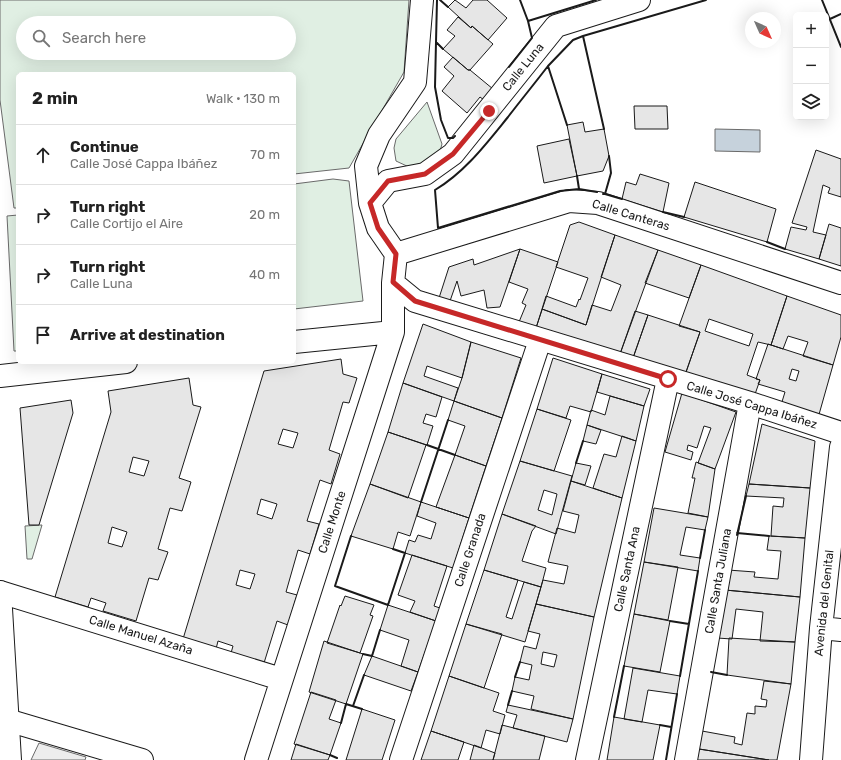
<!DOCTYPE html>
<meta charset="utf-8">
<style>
:root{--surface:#fff;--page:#f2f2f2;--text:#222;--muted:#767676;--line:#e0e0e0}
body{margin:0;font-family:Rubik,sans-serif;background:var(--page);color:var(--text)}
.controls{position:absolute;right:12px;top:12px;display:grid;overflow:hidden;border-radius:6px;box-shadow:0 4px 16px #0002}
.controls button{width:36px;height:36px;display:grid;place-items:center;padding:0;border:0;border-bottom:1px solid var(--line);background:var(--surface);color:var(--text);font:20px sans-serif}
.compass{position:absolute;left:745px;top:12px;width:36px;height:36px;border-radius:50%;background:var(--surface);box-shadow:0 4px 16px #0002;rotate:135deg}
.stop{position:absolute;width:12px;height:12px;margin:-9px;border:3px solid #c62828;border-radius:50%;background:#fff}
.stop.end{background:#c62828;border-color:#fff;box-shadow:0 1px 4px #0008}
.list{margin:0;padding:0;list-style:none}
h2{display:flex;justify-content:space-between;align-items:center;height:52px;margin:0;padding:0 16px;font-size:17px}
h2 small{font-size:13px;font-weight:400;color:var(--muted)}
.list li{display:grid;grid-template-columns:26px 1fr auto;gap:12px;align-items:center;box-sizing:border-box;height:60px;padding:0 16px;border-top:1px solid var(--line)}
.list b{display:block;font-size:15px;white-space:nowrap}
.list p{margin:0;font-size:13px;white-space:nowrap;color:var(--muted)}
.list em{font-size:13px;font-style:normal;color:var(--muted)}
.icon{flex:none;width:22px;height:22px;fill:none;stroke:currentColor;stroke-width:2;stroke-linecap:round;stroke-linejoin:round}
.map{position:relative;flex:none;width:841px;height:760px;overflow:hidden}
.search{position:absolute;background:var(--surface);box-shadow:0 4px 16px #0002;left:16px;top:16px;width:280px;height:44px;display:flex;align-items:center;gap:10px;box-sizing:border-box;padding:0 14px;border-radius:22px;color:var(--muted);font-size:15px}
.panel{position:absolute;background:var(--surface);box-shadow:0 4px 16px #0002;left:16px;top:72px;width:280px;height:292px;border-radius:6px}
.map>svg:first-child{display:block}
</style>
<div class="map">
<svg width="841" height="760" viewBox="0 0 841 760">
<rect width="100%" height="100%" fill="#fff"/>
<path fill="#e0efe3" stroke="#6a6a6a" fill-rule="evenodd" d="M0 0H409L404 72 349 168 294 174V74H18V208H14L0 100ZM23 23H289V53H23Z
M427 102 442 144 438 158 409 167 396 161 394 148 396 139Z
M333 179 349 181 363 301 294 309V184Z
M18 215V351H14L7 216Z
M42 525 32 559H27L25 526Z"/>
<path fill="#ededed" stroke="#6a6a6a" d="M39 743 86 757 85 760H31Z"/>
<path fill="#c6d2dc" stroke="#6a6a6a" d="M715 129 760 130V152L715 151Z"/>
<path fill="#e6e6e6" stroke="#1a1a1a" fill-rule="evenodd" d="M455 0 466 8 473 0H487L507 18 488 40 472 26 471 28 448 7Z
M458 17 471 28 472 26 493 44 470 70H468L443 49 455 36 447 30Z
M453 57 468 70H470L493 89 484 100 480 97 467 113 442 91 454 76 444 67Z
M634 106H667L668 129H635Z
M583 122 585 132 604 129 609 156 603 171 577 176 567 125Z
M569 139 577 176 544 183 537 146Z
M816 150 841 159V197L828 193 830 188 823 185 813 232 826 235 819 259 785 249 791 227 806 230 807 227 792 223Z
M640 174 669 183 663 212 622 199 626 182 636 185Z
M695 182 776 209 767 242 684 217Z
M579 222 615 235 586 325 542 309 546 296 576 307 579 299 580 300 588 278 556 267 570 225Z
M829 224 841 228V266L819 259Z
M615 235 658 250 620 354 536 328 542 309 586 325 592 305 611 311 621 285 601 277Z
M520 249 558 262 536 328 519 322 526 305 522 303 528 289 509 282Z
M520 249 500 307 487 308 484 290 461 296 457 281 450 301 439 298 449 267 473 259 474 265Z
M658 250 701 265 689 298 645 283Z
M701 265 787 296 771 345 758 342 747 375 760 380 754 397 685 375 700 332 679 326ZM709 319 753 334 749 346 705 331Z
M787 296 841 315V337L833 365 803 356 808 342 788 336 783 349 771 345Z
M635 311 648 315 633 358 620 354Z
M648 315 700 332 685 375 633 358Z
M423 324 471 342 462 378 427 366 424 376 458 388 454 401 403 383Z
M471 342 521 358 502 418 454 401 462 378Z
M768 344 833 365 818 418 781 405 785 392 758 384 760 380 756 379ZM792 369 799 371 796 381 789 379Z
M553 358 602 374 591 412 570 406 566 418 537 409Z
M341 359 343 374 357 378 349 403 343 402 329 450 340 454 331 484 320 480 307 521 319 524 310 554 298 550 286 592 297 595 288 625 277 621 264 663 231 653 233 646 218 641 216 649 183 639 264 371ZM283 429 298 433 293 448 278 444ZM261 499 277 504 272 519 257 514ZM240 570 255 574 250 589 236 585Z
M602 374 650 389 644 406 597 392Z
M189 378 193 405 201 407 179 478 191 482 182 511 170 508 158 549 168 552 158 580 149 578 136 621 103 611 106 603 91 598 88 607 55 597 111 412 108 391ZM133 457 149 461 144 476 129 472ZM112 527 127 532 122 547 108 543Z
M403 383 442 397 436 417 426 414 423 423 433 426 427 445 388 432Z
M682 393 736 412 715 469 698 463 711 428 704 426 697 448 688 445 687 450 693 452 691 460 665 452Z
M610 396 644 406 636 441 587 425 591 410 605 415Z
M71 400 73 413 39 525H29L20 408Z
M454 401 502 418 486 466 455 455 465 426 448 420Z
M537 409 571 420 554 471 520 461Z
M762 424 815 441 810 488 749 484Z
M587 425 601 430 596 444 583 441Z
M388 432 426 445 408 498 370 484Z
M622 436 636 441 622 498 593 488 604 454 616 457Z
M455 455 486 466 469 518 436 507Z
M520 461 572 476 556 534 502 514ZM544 490 557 494 552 515 538 510Z
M696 462 715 469 708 517 688 513 695 478H692Z
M576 463 591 466 585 485 571 481Z
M571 481 622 498 594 617 536 604 543 580 564 584 568 566 548 562 557 528 575 533 579 515 563 511Z
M370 484 421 502 410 536 398 532 393 549 351 536Z
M749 484 810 488 805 538 771 536 773 506 783 507 784 498 746 496Z
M421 502 469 518 453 568 405 553 409 540 415 542 418 535 431 539 436 523 417 516Z
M654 508 708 517 705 530 686 527 680 555 700 558 698 571 644 562Z
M502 514 536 526 532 531 522 561 546 568 541 587 484 570Z
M769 536 805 538 800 597 725 590 728 570 755 572 754 577 778 579 781 551 767 550Z
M412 555 447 566 434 606 440 608 436 621 410 612 415 601 398 595Z
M644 562 678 567 668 620 634 614Z
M484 570 518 580 506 617 512 619 524 582 541 587 525 642 466 624Z
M725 590 800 597 795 642 760 641 763 612 736 609 732 639 717 638Z
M345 596 374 605 370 615 373 616 360 653 327 643 340 605 341 606Z
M536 604 594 617 573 719 531 709 534 696 512 691 515 677 529 680 532 665 520 662 524 646 536 649 540 634 528 631ZM543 652 557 655 554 667 541 664Z
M388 605 436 621 418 672 401 666 409 640 380 630Z
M634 614 670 621 660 672 624 666Z
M466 624 502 634 484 688 449 676Z
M729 638 795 642 791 684 727 675Z
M324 641 363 654 346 704 309 692Z
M372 656 418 672 411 691 364 675Z
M633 668 680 676 677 694 648 690 642 722 624 719Z
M449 676 499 693 493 711 505 715 500 734 486 730 481 748 431 731Z
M764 681 791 684 777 760H769L699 749 702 731 735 737 734 743 742 745 747 713 755 714V706L766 707 767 700 761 699Z
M311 692 336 700 329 719 341 723 330 755 294 744Z
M508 705 573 719 567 742 513 728 517 715 506 712Z
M362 709 395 720 382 760H346Z
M614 717 660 725 653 760H607Z
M502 725 545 736 539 760H493Z
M431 731 464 742 458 760H421Z
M296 744 330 755 328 760H291Z
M474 745 495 753 493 760H470Z
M699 749 769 760H697Z"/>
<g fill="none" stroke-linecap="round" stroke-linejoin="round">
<g stroke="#1a1a1a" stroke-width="24">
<path id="street" d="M370 203 388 181 425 174 453 154 556 26 639 0
M396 254 569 201 598 203 841 283
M393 283 415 301 750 403 841 433
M294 342 393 332
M0 376 126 362
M0 592 281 679
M821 628 841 630
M7 720 142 760
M256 760 393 332V283L396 254 378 228 370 203 366 166 379 135 415 82 422 0
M401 760 540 340
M587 760 668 379
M686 760 750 403
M811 760 821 628 841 447"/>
</g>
<g stroke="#1a1a1a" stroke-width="24">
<path id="secondary" d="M0 592 10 760"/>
</g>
<use href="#street" stroke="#fff" stroke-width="22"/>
<use href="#secondary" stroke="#fff" stroke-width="22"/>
<path stroke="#1a1a1a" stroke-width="2" d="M437 0 436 42 443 49
M440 0 448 7
M520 0 528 21 596 0
M822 0 841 47
M830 19 841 14
M583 36 706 0
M436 42 435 87 441 120 448 138H453L455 136
M548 66C535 83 521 100 508 117 486 144 465 172 435 190L438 228 560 191 579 189 577 176
M509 67 532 38 528 21
M567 125 548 66 573 40 583 36 604 129
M579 189 597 192
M603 194H605L611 173 609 156
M605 194 622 199
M663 212 684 217
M767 242 785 249
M427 445 455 455
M576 463 583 441
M421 502 448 420
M737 533 769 536
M737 535 746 496
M351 536 335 586 388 605 405 553 393 549
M700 558 705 530
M670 621 689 624
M363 654 372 656 380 630
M711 672 727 675
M680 676 698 571
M515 677 520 662
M508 705 512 691
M353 706 364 675
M614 717 624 666
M341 723 346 704 362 709
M660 725 671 727
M330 755 337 758
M666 760 677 694"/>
</g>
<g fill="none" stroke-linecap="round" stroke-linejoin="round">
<path stroke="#c62828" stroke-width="5" d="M489 111 453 154 425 174 388 181 370 203 378 228 396 254 393 282 415 301 668 379"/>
</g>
<g text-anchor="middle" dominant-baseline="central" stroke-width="3" stroke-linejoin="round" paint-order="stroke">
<g font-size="12" fill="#1a1a1a" stroke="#fff">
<text transform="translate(523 67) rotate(-51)">Calle Luna</text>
<text transform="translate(631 215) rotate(17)">Calle Canteras</text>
<text transform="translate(752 405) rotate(17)">Calle José Cappa Ibáñez</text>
<text transform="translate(332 522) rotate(-72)">Calle Monte</text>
<text transform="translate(470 550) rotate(-72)">Calle Granada</text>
<text transform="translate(627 569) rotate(-78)">Calle Santa Ana</text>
<text transform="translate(718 581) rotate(-80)">Calle Santa Juliana</text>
<text transform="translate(824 603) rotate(-84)">Avenida del Genital</text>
<text transform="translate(141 635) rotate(17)">Calle Manuel Azaña</text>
</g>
</g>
</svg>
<div class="controls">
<button>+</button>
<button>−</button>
<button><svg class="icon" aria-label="layers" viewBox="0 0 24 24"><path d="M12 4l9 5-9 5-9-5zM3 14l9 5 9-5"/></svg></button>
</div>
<svg class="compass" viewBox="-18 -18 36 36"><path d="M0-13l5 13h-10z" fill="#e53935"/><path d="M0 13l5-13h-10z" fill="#767676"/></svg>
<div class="stop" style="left:668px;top:379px"></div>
<div class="stop end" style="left:489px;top:111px"></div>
<div class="search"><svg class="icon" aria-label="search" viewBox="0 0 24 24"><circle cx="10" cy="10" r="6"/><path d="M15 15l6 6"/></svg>Search here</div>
<section class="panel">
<h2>2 min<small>Walk · 130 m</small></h2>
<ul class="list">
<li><svg class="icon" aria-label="ahead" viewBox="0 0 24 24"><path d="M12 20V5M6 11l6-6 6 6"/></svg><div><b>Continue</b><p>Calle José Cappa Ibáñez</p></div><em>70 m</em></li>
<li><svg class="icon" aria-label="right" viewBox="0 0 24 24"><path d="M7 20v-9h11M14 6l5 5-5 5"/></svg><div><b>Turn right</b><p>Calle Cortijo el Aire</p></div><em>20 m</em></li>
<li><svg class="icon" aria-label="right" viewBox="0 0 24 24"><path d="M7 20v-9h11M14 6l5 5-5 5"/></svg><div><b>Turn right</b><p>Calle Luna</p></div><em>40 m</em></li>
<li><svg class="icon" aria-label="arrive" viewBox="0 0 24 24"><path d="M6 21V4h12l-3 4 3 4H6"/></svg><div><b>Arrive at destination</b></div></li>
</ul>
</section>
</div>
